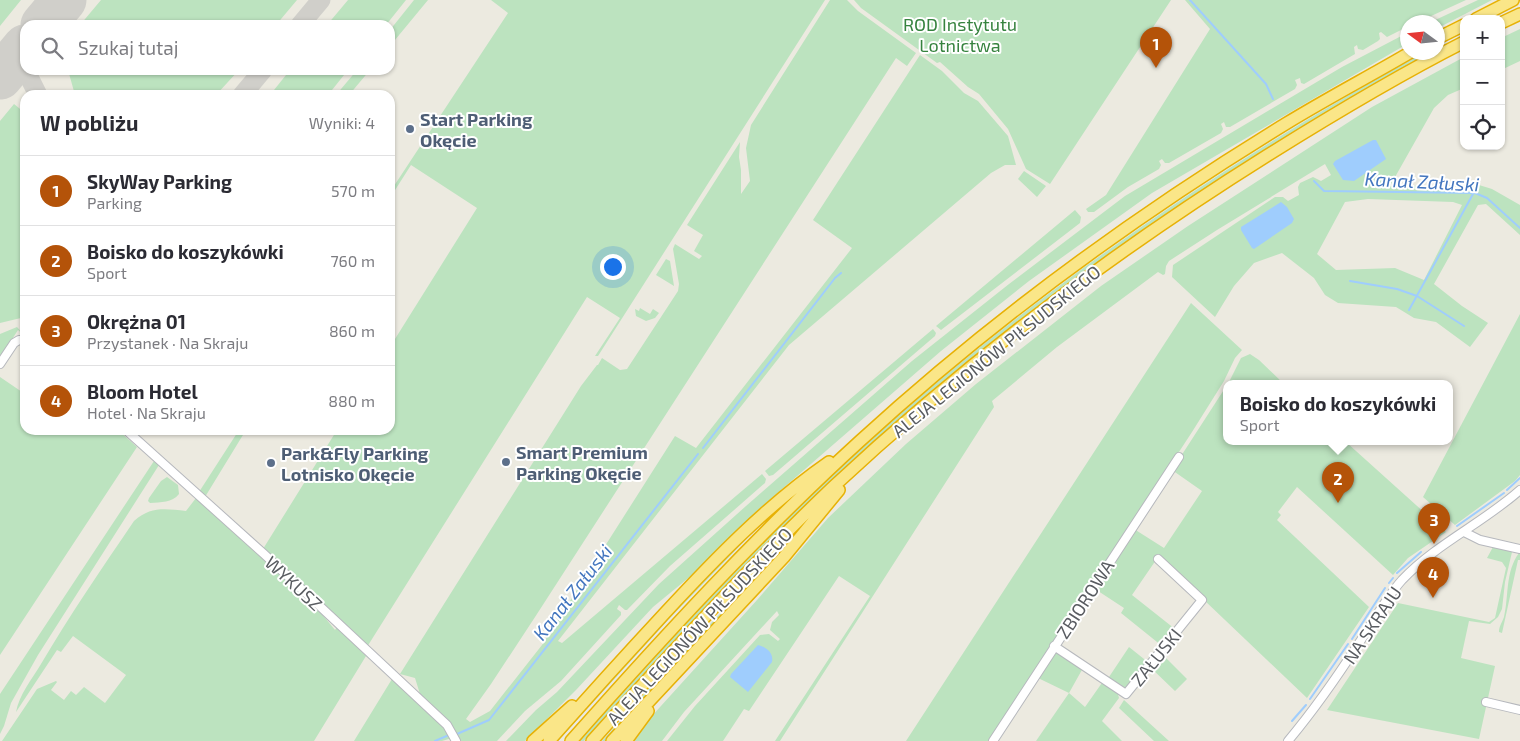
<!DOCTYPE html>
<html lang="pl">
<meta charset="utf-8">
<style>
:root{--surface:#fff;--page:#f7f7f7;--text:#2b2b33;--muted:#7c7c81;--line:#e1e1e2;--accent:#b45309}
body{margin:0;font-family:"Exo 2",sans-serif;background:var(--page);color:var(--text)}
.controls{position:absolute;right:15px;top:15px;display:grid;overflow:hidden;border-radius:10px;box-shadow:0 1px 4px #0004}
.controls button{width:45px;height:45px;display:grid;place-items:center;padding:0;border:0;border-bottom:1px solid var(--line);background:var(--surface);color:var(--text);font:25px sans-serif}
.compass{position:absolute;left:1400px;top:15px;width:45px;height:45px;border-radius:50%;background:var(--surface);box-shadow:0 1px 4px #0004;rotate:285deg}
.you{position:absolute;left:612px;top:266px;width:18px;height:18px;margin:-12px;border:4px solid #fff;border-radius:50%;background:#1a73e8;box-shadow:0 0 0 8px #1a73e833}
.badge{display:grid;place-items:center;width:32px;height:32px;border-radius:50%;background:var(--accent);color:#fff;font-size:16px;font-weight:700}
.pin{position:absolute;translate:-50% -41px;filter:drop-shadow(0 1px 2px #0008)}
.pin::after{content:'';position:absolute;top:26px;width:18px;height:15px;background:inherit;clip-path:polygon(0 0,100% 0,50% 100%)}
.popup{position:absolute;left:1223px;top:380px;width:230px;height:65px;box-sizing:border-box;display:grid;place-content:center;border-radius:10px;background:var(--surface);filter:drop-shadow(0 1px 4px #0005);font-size:16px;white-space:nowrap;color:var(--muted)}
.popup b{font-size:19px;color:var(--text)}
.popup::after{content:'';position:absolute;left:50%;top:100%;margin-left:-10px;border:10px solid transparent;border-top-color:var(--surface)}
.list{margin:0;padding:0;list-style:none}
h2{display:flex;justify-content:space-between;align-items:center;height:65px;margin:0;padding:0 20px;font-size:21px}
h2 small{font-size:16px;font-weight:400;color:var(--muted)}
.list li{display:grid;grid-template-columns:32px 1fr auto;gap:15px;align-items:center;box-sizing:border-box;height:70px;padding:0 20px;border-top:1px solid var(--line)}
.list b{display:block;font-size:19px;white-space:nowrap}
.list p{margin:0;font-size:16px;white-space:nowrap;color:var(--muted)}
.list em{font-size:16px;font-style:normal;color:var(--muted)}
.icon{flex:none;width:28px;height:28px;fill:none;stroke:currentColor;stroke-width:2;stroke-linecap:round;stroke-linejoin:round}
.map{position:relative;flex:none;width:1520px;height:741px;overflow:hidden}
.search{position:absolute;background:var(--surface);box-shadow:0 1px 4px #0004;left:20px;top:20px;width:375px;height:55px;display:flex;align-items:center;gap:12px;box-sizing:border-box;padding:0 18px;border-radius:15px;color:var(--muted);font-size:19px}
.panel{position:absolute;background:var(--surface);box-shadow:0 1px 4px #0004;left:20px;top:90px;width:375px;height:345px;border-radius:15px}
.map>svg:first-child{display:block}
</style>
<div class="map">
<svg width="1520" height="741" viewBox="0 0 1520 741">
<rect width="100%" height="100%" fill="#eceae0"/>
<path fill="#bce3bf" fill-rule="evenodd" d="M0 0H21L0 26Z
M101 0H297L276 25H80Z
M348 0H406L386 25H327Z
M414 0H428L390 46V30Z
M491 0H825L598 356H595L620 318 587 297 367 647 339 619 263 549 337 430H390V347L477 208 411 165 390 198V192L508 13Z
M830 0H847L858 11 916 53 907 66 896 58 537 614 491 684 466 719 470 722 490 711 542 645 675 436 696 448 852 248 813 220 920 55 942 71 964 93 978 101 1008 136 1016 165H1005L991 173 789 345 558 641 562 643 762 474 766 479 765 483 670 566 627 610H625L619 605 617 609 621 612V615L561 681 525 711 497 741H459L453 730 444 716 420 694 415 678 400 674 581 386 597 365H598L602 358 620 370 627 369 678 291 679 284 673 249 675 244 699 259 702 256 694 251 703 235 687 225 740 142 739 157 741 170V194L750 181 746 148 751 125Z
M854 0H1171L1050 184 1026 169 1008 129 979 94 968 87 940 62 937 63 861 8Z
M1185 0H1466L1418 22H1408L1407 27 1387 37 1381 32 1379 33 1380 39 1378 41 1363 50 1358 49 1357 45 1354 47 1355 54 1304 84 1301 83 1300 78 1295 80 1297 85 1295 89 1230 127H1226L1224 122 1221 124 1223 129 1221 133 1169 163H1165L1162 159 1159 161 1161 165 1159 169 1128 187 1094 212H1088L1086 209 1106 195 1210 29Z
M1478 0H1492L1438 28V22H1431Z
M1520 29V61L1501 70V38Z
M1407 33V44L1152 193 1029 281 941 351 758 510 692 575 653 607 576 690 525 741H506L536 710 557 692 659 584 746 506 912 361 1009 284 1125 196 1342 67Z
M1423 53H1430C1216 170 1014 310 835 478 747 561 665 651 584 741H579C661 649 743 558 833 474 1013 307 1209 171 1423 53Z
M1464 57V88L1448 95 1434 108 1390 186 1479 185 1492 189 1520 205V235L1486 204 1478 205 1434 284 1462 306 1488 323 1470 347 1436 322 1414 318 1396 307 1338 303 1325 295 1314 278 1282 253 1254 263 1234 286 1215 317 1172 277 1173 265 1275 197H1283L1288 201 1299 195 1298 187 1300 183 1313 177 1321 181 1331 175 1325 164 1217 230 1169 261 1166 266 1165 274 1163 275 1158 272 1057 347 992 401 994 407 780 741H775L870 596 839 576 749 711 744 709 723 741H667L695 706 760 635 769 634 778 641 780 639 770 630 772 622 779 615 777 611 684 712 662 741H634L651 717 757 600 828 518 906 444 976 384 1101 286 1188 226 1372 107ZM1368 199 1453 202 1462 205 1424 280 1395 268 1336 270 1317 254 1345 202Z
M68 70H239L216 95H75Z
M290 70H348L328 95H270Z
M357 70H370L349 95H336Z
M14 104 25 113V317L0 323V121Z
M1024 171 1046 186 1037 197 1018 179Z
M1075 210 1081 217 1080 223 941 330 936 326Z
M666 259 670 261 674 286 656 275Z
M1191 303 1242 350 1235 358 1224 381 1192 432 990 741H906Z
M640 308 650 314 653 309 659 313 655 318 646 321 636 316 635 309 639 311Z
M1520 314V475L1515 481 1455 525 1423 497Z
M17 327 25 336 18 330 0 358V334Z
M933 329 936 333 935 336 773 475 769 476 765 471Z
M1250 354 1259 360 1284 384H1228L1241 358Z
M0 377 25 394V430H118L137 447 0 655Z
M1227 385V442H1346L1446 532 1408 558 1393 575 1297 487 1278 512 1281 515 1277 520 1369 607 1307 698 1204 600 1156 560 1132 595 1175 629 1162 646 1121 613 1124 608 1095 589 1134 529 1164 548 1202 491 1172 470Z
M239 430H246L205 497 199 492Z
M154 461 159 465 38 655 11 703 4 726 0 734V694Z
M167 477 178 485 179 494C172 503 161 502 150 503L148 501 149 498 161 481Z
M196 498 317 608 335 630 337 627 366 656 314 741H2L37 689 56 681 57 682 51 690 64 700 71 691 76 695 84 687 105 703 126 675 73 636 61 652 57 650 16 712C19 695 32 679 41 664 70 615 102 568 134 521 151 506 165 509 186 511Z
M767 518 669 619 558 741H554L667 617 749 532Z
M790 541 765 571 669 672 607 741H602L666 670Z
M1493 547 1512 552 1505 582 1502 609 1498 617 1490 624 1469 621 1461 658 1495 666 1479 739 1327 710 1398 603 1489 622 1495 618 1506 568 1502 562 1487 558Z
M1519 553 1520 554V560H1518L1502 633 1499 632C1499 626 1502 623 1504 617 1509 596 1505 572 1519 553Z
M1129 647 1149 663 1127 690 1109 677Z
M1055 651 1083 668 1069 693 1085 707 1104 680 1117 691 1119 698 1102 721 1122 741H1036L1069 693 1038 678Z
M1161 653 1187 679 1175 691 1150 667Z
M392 679 444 728 450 731 452 738 442 741H354Z
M1124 700 1169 741H1154L1119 708Z"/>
<path fill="#9fcdfd" d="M1373 140H1376L1386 159 1354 181 1343 180 1333 164 1335 161Z
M1281 202 1287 207 1294 219 1292 223 1254 249 1252 248 1241 230V227Z
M758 645C766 647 774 653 772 662L748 692 730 677 731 674Z"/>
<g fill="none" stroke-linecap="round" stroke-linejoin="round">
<path stroke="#9fcdfd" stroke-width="2" d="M1190 0 1266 84 1273 99
M1314 181 1324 191 1475 193 1487 198 1520 228
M1350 281 1397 289 1417 296 1464 326
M1409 310 1473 194
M703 448 835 278 841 273
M1507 490 1520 478
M1457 526 1504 493
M1397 573 1421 552
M1389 583 1393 578
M1352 639 1385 588
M1310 699 1348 644
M1292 721 1306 705
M457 734 489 720 698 454
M435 741 449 735"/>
<path stroke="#d0cfca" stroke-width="19" d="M300 25 321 0
M27 70 29 77 38 95
M242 95 263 70"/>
<path stroke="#d0cfca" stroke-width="45" d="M43 25 64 0
M0 77 25 47"/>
<g stroke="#b6b8bd" stroke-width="10">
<path id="minor" d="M0 364 14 343 19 340 25 341
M126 430 264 554 447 725 456 741
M1464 532 1480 540 1520 549
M1054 646 1126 694 1202 600 1158 559
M1486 702 1520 710
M993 741 1179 457
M1288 741C1314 710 1337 677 1359 643 1373 622 1385 599 1402 580 1436 544 1483 523 1520 490"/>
</g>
<g stroke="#e7b105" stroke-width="14">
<path id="highway" d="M1476 19 1513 0
M1501 23 1520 14
M1438 38 1464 25
M533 741 572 706
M549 741C587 698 625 656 664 614 715 559 767 505 829 462
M571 741C663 637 757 535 860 441 991 321 1136 215 1287 123 1328 98 1370 76 1411 52
M592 741C670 654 748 568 833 487 967 362 1113 252 1268 155 1332 115 1397 76 1464 42
M612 741 784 557 839 490
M626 741 648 711"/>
</g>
<use href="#minor" stroke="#fff" stroke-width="8"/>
<use href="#highway" stroke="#fae688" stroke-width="11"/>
</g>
<g fill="#5c6f8a" stroke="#fff" stroke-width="2">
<circle cx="410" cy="129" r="5"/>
<circle cx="506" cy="462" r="5"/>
<circle cx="271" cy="463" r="5"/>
</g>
<g text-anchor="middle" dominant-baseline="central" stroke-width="4" stroke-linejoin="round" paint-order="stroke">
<g font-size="18" fill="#36833f" stroke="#fff">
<text x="960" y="24">ROD Instytutu<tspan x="960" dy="21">Lotnictwa</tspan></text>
</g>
<g font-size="18" font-weight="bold" fill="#4e5e75" stroke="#fff" text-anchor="start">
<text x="420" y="119">Start Parking<tspan x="420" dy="21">Okęcie</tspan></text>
<text x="516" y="452">Smart Premium<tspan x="516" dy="21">Parking Okęcie</tspan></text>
<text x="281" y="453">Park&amp;Fly Parking<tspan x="281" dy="21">Lotnisko Okęcie</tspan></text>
</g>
<g font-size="18" fill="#595c61" stroke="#fff">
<text transform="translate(996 351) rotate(-39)">ALEJA LEGIONÓW PIŁSUDSKIEGO</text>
<text transform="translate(294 583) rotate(43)">WYKUSZ</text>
<text transform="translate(1085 599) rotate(-57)">ZBIOROWA</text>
<text transform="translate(1372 625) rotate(-56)">NA SKRAJU</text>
<text transform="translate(699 626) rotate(-47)">ALEJA LEGIONÓW PIŁSUDSKIEGO</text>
<text transform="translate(1156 657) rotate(-51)">ZAŁUSKI</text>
</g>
<g font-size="19" font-style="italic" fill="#4376bf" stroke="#fff">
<text transform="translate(1422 181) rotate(3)">Kanał Załuski</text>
<text transform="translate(572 592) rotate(-52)">Kanał Załuski</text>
</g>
</g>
</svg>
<div class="controls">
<button>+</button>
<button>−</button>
<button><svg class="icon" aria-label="locate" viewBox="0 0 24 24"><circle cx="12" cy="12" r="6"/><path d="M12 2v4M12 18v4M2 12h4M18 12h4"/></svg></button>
</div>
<svg class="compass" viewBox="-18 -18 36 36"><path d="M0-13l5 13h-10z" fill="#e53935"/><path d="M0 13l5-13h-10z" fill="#7c7c81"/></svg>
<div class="you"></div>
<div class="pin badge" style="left:1156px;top:68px">1</div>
<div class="pin badge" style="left:1338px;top:503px">2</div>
<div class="popup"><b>Boisko do koszykówki</b>Sport</div>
<div class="pin badge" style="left:1434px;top:544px">3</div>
<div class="pin badge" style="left:1433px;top:598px">4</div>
<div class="search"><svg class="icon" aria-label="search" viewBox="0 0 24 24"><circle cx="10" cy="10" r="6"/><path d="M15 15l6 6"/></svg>Szukaj tutaj</div>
<section class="panel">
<h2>W pobliżu<small>Wyniki: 4</small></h2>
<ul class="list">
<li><span class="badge">1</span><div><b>SkyWay Parking</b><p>Parking</p></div><em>570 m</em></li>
<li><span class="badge">2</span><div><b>Boisko do koszykówki</b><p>Sport</p></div><em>760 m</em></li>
<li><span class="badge">3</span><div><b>Okrężna 01</b><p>Przystanek · Na Skraju</p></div><em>860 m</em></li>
<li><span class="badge">4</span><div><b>Bloom Hotel</b><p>Hotel · Na Skraju</p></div><em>880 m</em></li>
</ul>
</section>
</div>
